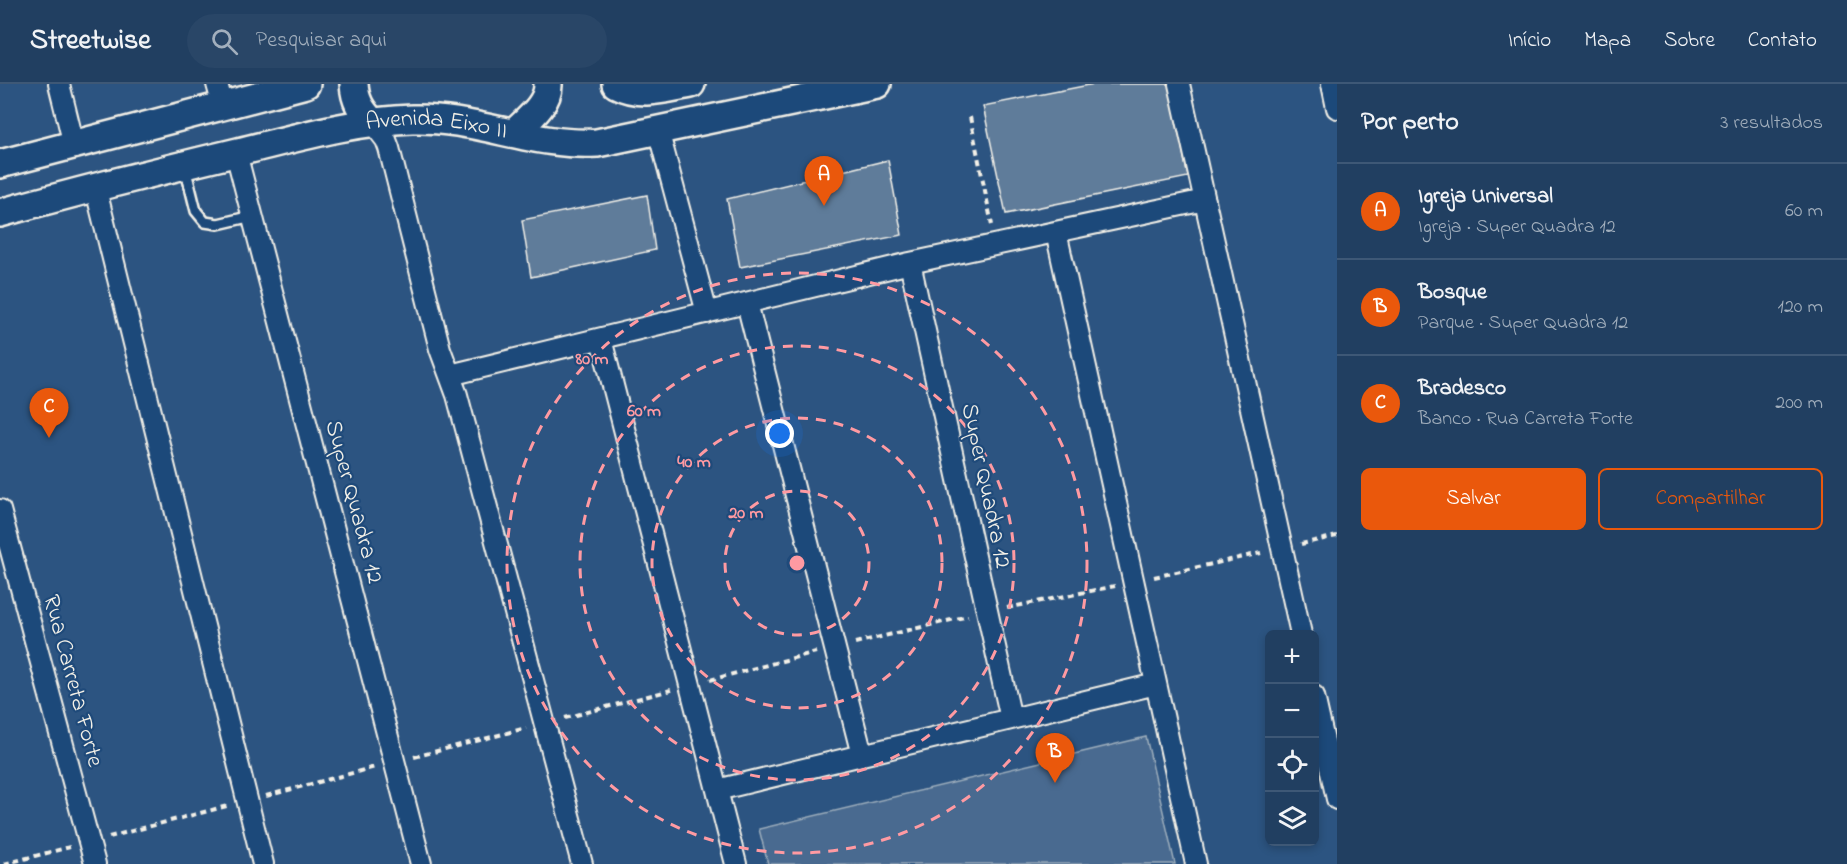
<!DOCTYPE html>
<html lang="pt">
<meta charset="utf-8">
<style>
:root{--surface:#213f61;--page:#294667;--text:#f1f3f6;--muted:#a2afbd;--line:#3e5876;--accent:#ea580c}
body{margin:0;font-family:"Indie Flower",sans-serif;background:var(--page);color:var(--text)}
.controls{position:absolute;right:18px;bottom:18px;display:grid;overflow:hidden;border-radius:9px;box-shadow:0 3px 9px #0003}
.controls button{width:54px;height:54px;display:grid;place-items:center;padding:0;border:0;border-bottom:2px solid var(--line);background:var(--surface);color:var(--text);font:30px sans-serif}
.you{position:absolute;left:780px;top:350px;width:21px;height:21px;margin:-15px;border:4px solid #fff;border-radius:50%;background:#1a73e8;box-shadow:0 0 0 9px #1a73e833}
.badge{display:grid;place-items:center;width:39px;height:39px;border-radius:50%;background:var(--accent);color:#fff;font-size:20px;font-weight:700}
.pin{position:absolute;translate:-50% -50px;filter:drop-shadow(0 2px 3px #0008)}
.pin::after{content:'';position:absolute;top:32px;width:21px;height:18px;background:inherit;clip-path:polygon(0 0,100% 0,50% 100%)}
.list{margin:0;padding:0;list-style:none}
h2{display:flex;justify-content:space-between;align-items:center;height:78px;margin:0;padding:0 24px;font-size:26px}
h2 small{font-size:20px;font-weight:400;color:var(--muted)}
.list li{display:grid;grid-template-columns:39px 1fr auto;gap:18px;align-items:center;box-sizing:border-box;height:96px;padding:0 24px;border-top:2px solid var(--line)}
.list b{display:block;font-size:22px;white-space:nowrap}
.list p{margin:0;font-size:20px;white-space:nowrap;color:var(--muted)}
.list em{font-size:20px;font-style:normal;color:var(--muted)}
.actions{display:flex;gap:12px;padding:18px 24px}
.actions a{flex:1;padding:14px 0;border:2px solid var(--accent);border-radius:9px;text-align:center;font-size:21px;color:var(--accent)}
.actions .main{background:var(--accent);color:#fff}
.icon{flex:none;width:33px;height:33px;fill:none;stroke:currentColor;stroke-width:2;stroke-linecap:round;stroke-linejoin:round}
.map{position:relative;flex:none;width:1337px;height:780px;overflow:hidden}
header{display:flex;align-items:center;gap:36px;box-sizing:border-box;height:84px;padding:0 30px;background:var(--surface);border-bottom:2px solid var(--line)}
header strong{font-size:28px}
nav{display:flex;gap:33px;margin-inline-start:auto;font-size:21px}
.search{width:420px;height:54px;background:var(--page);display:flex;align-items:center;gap:15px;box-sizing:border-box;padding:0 21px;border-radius:33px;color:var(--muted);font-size:22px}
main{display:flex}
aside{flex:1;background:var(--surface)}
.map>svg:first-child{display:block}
</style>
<header>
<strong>Streetwise</strong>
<div class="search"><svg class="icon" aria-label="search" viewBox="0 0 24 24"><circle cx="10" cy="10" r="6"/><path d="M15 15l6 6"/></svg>Pesquisar aqui</div>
<nav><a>Início</a><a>Mapa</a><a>Sobre</a><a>Contato</a></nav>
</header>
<main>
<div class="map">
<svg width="1337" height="780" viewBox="0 0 1337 780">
<rect width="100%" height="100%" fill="#2c5481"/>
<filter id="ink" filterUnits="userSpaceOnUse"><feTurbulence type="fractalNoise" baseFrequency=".0167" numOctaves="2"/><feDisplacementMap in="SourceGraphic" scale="12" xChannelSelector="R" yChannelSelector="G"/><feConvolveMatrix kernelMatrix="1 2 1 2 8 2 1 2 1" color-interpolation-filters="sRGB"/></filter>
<g filter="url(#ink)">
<path fill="#496b90" stroke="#9eaebc" stroke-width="1.5" d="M1146 653 1175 780H768L759 745Z"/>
<path fill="#5e7b9a" stroke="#f4f1e8" stroke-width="1.5" d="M1094 0H1169L1188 93 1006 130 983 22Z
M888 76 902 151 740 183 727 115Z
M647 111 655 166 531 193 522 136Z"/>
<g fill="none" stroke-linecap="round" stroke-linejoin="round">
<g stroke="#f4f1e8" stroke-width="14">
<path id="lane" d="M185 83 196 127 205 138 218 140 252 132"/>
</g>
<g stroke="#f4f1e8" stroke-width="24">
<path id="street" d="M59 0 74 61
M217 0 223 22
M1179 0 1301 550
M1332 0 1337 24
M372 38 386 56 389 64 440 265 457 311 582 780
M658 46 707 229
M236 69 421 780
M95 102 263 780
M1056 148 1196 780
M910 179 1011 635
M747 219 862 671
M601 255 736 780
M450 291 910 179 1205 116
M0 426 95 780
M1314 612 1337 715
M717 706 1156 600"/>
</g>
<g stroke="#f4f1e8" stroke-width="32">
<g id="secondary">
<path d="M354 0C355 17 361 26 372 38"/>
<path d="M616 0C641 13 664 5 691 0"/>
<path d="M514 49C527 36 549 20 548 0"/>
<path d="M0 80 306 0"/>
<path id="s1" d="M0 129C79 107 159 87 238 68 296 54 353 37 412 35 475 33 535 63 597 59L877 0"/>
</g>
</g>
<path stroke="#f4f1e8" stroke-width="4" stroke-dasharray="6 4.5" stroke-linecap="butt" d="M970 33 992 141
M1301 460 1337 452
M1154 493 1261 469
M1007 524 1115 502
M855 559 968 532
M710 596 816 568
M565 634 671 606
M414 673 526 644
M266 712 375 683
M109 753 227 722
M4 780 70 763"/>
<use href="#lane" stroke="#1f4a7a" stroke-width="9"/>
<use href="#street" stroke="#1f4a7a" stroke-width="20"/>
<use href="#secondary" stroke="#1f4a7a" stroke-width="27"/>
</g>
</g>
<g fill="none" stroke="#ff9aa2" stroke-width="3" stroke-dasharray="10 8">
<circle cx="797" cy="479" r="72"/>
<circle cx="797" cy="479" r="145"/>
<circle cx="797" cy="479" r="217"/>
<circle cx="797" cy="479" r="290"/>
</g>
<g text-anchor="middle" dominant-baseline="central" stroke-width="4.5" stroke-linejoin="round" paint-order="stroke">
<g font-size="24" fill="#f4f1e8" stroke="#1f4a7a">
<text stroke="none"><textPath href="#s1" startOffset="448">Avenida Eixo II</textPath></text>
<text transform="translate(985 402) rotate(78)">Super Quadra 12</text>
<text transform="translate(353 418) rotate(75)">Super Quadra 12</text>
<text transform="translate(72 597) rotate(75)">Rua Carreta Forte</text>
</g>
</g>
<circle cx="797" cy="479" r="9" fill="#ff9aa2" stroke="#1f4a7a" stroke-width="3"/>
<g font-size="18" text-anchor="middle" font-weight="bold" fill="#ff9aa2" stroke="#1f4a7a" stroke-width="4.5" stroke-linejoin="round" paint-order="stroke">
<text x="592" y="280">80 m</text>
<text x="644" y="332">60 m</text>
<text x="694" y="383">40 m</text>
<text x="746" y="434">20 m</text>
</g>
</svg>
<div class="controls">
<button>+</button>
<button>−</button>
<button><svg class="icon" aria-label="locate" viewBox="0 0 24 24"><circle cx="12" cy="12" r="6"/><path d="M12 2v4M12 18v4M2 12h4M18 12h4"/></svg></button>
<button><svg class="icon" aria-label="layers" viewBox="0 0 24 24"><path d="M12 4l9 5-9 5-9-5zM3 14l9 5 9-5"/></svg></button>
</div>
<div class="you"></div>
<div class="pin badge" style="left:824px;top:122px">A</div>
<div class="pin badge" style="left:1055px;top:699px">B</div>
<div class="pin badge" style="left:49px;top:354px">C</div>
</div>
<aside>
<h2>Por perto<small>3 resultados</small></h2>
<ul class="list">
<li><span class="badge">A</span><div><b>Igreja Universal</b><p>Igreja · Super Quadra 12</p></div><em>60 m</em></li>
<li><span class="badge">B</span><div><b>Bosque</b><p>Parque · Super Quadra 12</p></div><em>120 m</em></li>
<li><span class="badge">C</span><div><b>Bradesco</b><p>Banco · Rua Carreta Forte</p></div><em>200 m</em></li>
</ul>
<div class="actions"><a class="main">Salvar</a><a>Compartilhar</a></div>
</aside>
</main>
